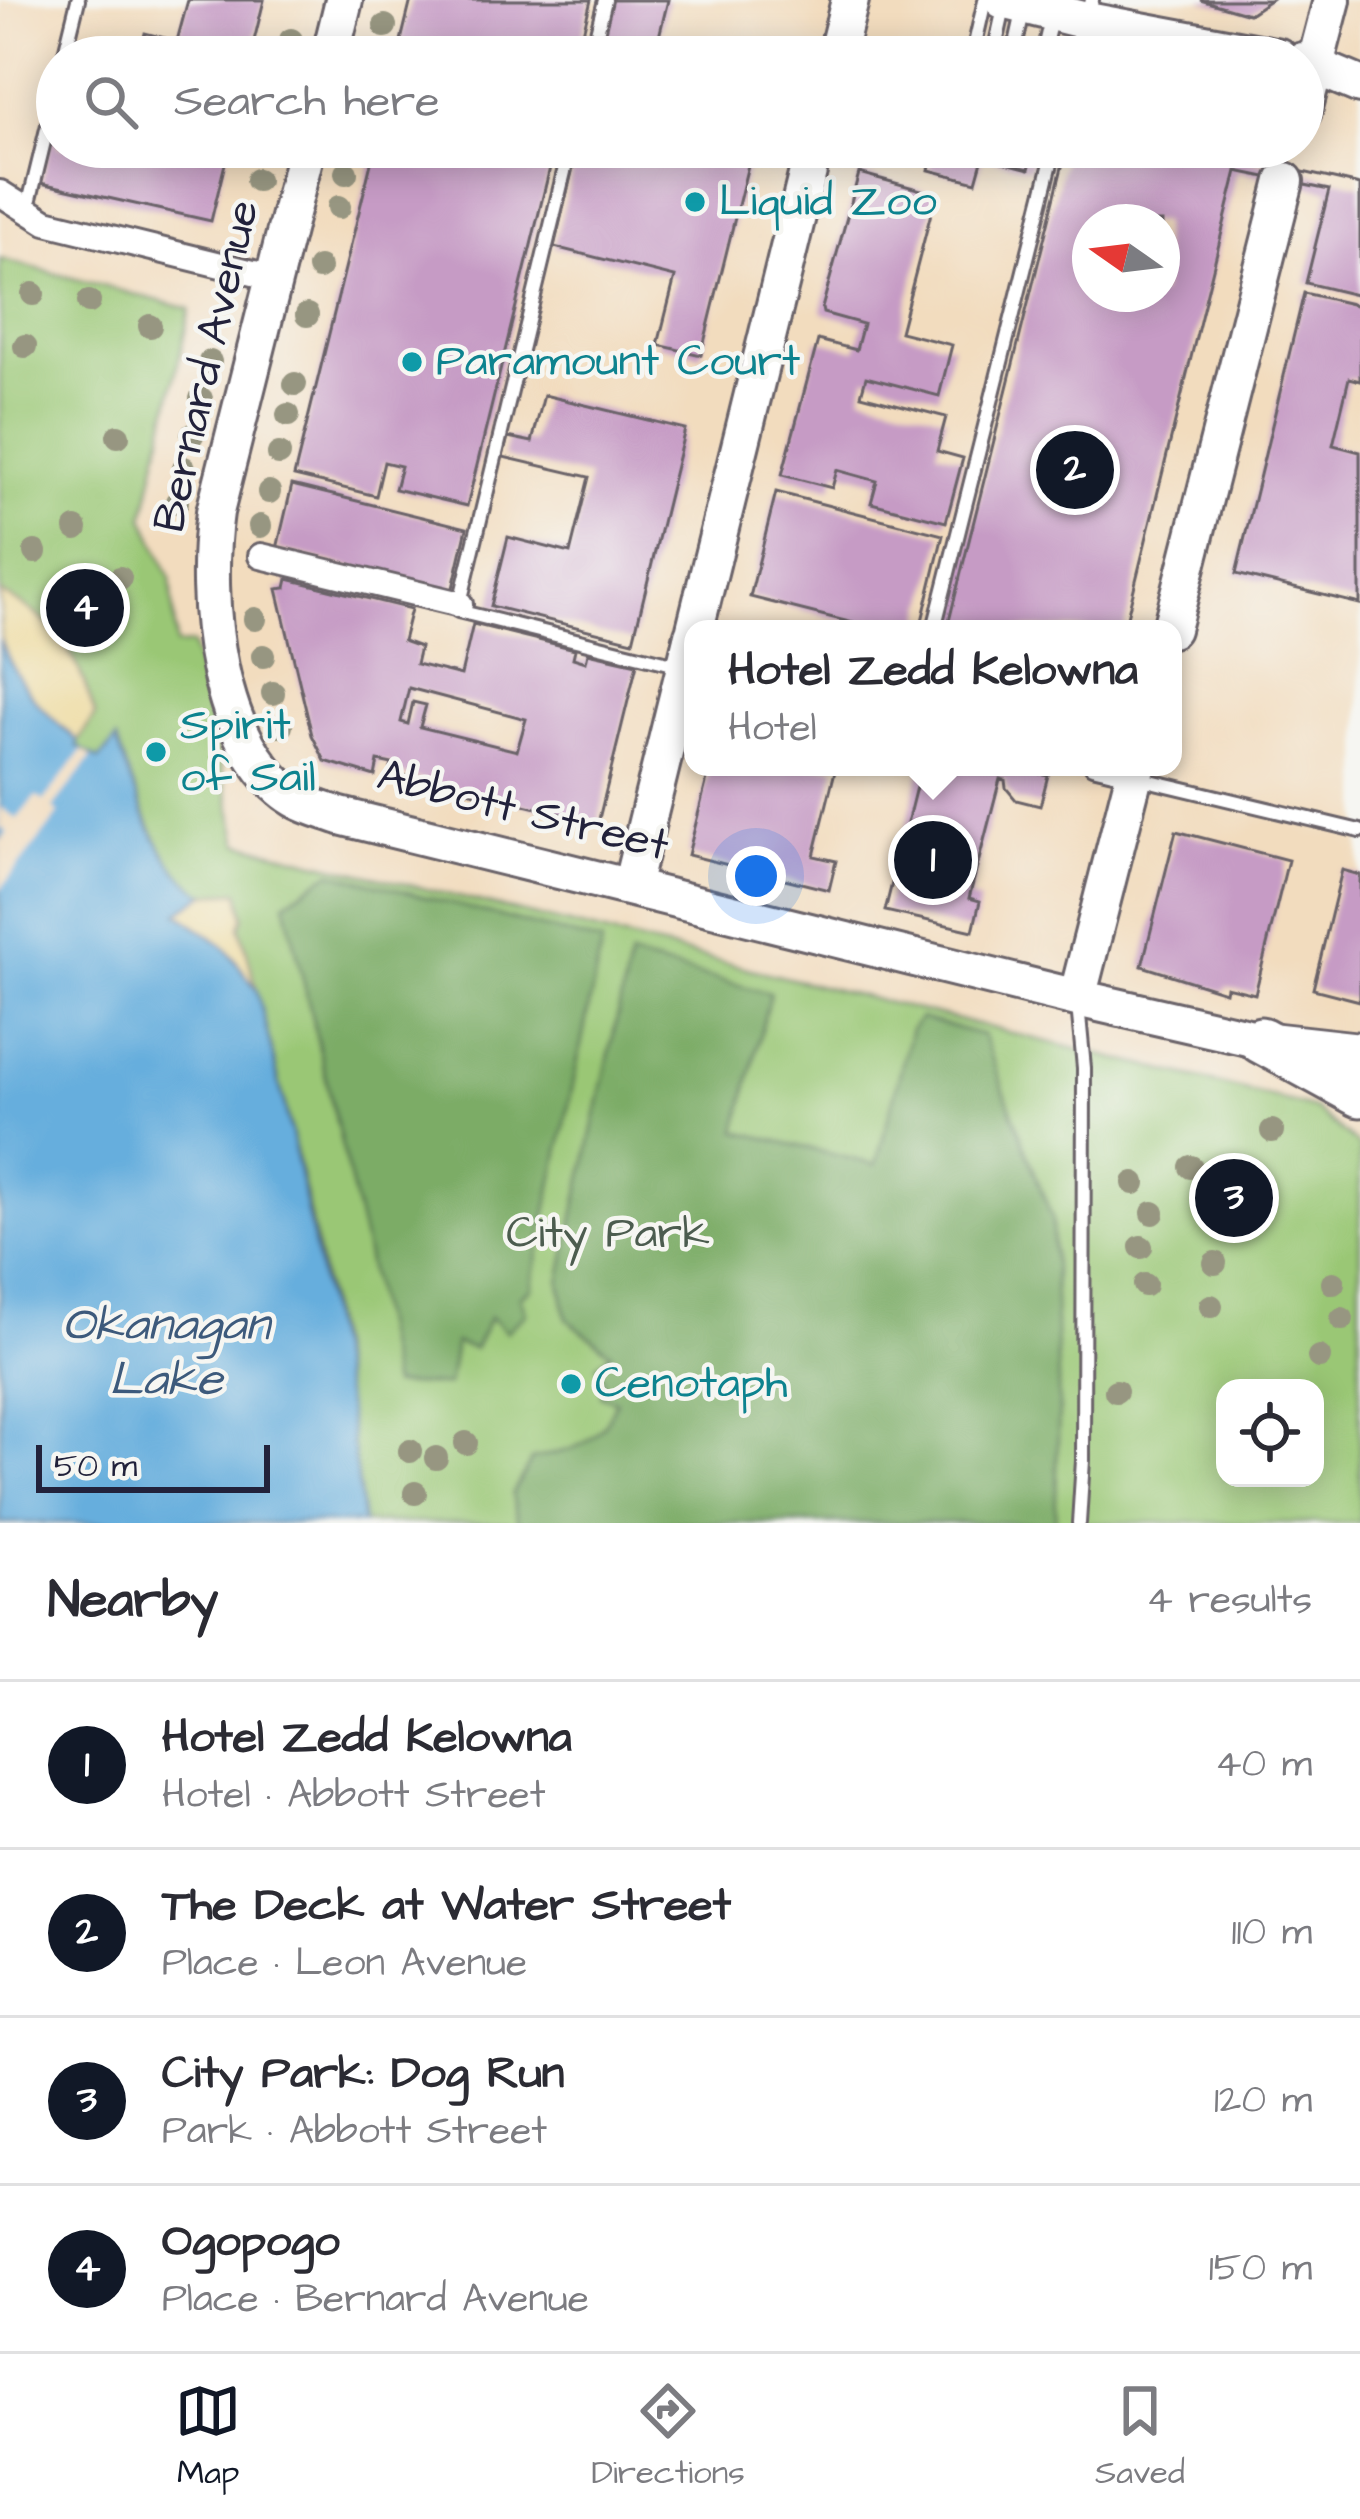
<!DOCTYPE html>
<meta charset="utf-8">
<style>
:root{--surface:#fff;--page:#f2f2f3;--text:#2b2b33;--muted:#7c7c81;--line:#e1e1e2;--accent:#111827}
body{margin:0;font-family:"Architects Daughter",sans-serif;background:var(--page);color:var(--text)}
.controls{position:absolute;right:36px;bottom:36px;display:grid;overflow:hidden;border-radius:24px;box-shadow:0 6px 30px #0003}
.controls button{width:108px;height:108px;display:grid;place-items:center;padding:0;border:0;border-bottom:3px solid var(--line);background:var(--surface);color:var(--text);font:60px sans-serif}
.compass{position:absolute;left:1072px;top:204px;width:108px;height:108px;border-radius:50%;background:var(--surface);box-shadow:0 6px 30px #0003;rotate:284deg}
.scale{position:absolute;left:36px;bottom:30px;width:234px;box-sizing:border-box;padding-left:12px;border:6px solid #22223b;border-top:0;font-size:33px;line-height:42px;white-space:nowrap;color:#22223b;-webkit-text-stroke:9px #f6f6f2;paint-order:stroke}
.you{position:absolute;left:756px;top:876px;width:42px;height:42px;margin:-30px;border:9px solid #fff;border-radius:50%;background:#1a73e8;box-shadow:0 0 0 18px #1a73e833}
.badge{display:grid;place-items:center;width:78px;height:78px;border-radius:50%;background:var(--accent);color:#fff;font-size:39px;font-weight:700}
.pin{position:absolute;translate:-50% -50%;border:6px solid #fff;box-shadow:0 3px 12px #0006}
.popup{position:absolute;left:684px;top:620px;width:498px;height:156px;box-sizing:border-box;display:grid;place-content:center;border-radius:24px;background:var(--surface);filter:drop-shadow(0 3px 9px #0005);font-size:39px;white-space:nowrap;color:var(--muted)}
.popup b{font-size:45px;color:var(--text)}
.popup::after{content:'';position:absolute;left:50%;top:100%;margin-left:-24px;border:24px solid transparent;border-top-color:var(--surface)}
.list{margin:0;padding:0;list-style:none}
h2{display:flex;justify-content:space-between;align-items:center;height:156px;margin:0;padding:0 48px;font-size:51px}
h2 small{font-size:39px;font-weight:400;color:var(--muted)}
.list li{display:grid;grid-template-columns:78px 1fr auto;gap:36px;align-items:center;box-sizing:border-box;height:168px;padding:0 48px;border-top:3px solid var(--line)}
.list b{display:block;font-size:45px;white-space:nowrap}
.list p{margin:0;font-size:39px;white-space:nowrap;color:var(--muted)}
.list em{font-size:39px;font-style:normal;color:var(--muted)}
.icon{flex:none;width:66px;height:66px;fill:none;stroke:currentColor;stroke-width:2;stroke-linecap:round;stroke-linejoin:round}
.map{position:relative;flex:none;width:1360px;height:1523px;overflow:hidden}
.search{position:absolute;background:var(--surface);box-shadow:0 6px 30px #0003;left:36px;right:36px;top:36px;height:132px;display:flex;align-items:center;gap:30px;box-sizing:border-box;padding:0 42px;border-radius:66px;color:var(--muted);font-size:45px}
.sheet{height:828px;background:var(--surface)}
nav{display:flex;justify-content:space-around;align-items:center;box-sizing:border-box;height:168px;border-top:3px solid var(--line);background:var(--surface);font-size:33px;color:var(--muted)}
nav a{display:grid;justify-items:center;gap:6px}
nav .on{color:var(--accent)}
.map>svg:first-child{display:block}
</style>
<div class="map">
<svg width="1360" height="1523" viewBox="0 0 1360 1523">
<rect width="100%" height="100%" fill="#f6f6f2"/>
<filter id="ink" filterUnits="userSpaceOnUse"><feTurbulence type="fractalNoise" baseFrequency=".00833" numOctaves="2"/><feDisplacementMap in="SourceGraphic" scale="24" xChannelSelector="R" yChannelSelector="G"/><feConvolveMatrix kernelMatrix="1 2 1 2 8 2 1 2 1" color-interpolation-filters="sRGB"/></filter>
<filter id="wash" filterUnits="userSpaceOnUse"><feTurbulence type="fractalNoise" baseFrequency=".004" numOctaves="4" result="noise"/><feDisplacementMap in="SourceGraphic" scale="48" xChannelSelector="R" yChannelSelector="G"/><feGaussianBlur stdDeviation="2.7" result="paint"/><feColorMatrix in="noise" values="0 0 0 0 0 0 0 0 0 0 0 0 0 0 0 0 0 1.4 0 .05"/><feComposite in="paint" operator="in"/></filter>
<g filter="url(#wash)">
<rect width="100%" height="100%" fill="#f2dcbe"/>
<path fill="#9ac775" stroke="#5e7458" stroke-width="3" fill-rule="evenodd" d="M0 259 190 309 144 517 171 579 176 645 192 644 239 843C583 930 928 1010 1272 1097L1315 1109 1360 1147V1523H363C338 1322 292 1123 240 927L244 916 239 892C227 892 212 896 201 892 162 876 131 779 117 741L99 761 76 745 95 715C76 653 61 622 0 593ZM1225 1388H1315V1478H1225Z"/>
<path fill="#7bac66" stroke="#4e6750" stroke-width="3" d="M331 872 602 943 531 1289 520 1296 526 1313 506 1332 490 1317 474 1349 455 1343 448 1385H392L363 1237 285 902Z
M630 957 770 993 737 1131 876 1165 911 1029 920 1018 983 1035 1052 1218 1059 1408 1055 1523H518L512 1494 532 1459C575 1449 599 1446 616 1401L601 1395 604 1382 597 1365 611 1353 567 1319 560 1282Z"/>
<path fill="#eeda9e" stroke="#887e6c" stroke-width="3" d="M0 593C61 622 76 654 95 715L78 741C46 714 11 685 1 642 0 627 0 608 0 593Z
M239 892 244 917 240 927 257 990 225 947 177 912 205 894Z"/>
<path fill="#66aedd" stroke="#44688c" stroke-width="3" d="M0 640C19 687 40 709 78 741L77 746 99 760 116 740C136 792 154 864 205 894L178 913 225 947 257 990 291 1134 348 1414 363 1523H0Z"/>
<path fill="#f2dcbe" d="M83 750 92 757 53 808 59 814 0 890V841L7 832 0 827V807L17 819 36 796 44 801Z"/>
<g id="blocks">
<path fill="#c69bc5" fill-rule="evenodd" d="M188 0H264L250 57H139L145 33 177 41Z
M411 0H591L577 57H397Z
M610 0H668L654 57H596Z
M1200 0H1270L1249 14Z
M53 133 57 134V147H229L211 221 41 183Z
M375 147H555L467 506 395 489 401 466 384 462 376 496 294 476Z
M578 147H725L751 153 701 355 658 345 675 277 554 247Z
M934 147H1041L1038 160 1032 158 1029 169 983 157 976 182 929 170Z
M1067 147H1193L1360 185V296L1306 283 1329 190 1237 171 1124 629H947ZM1090 222H1162V294H1090Z
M859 173 936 194 900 332 952 345 939 396 866 377 861 395 946 417 937 451 963 458 946 522 871 503 877 481 837 470 832 488 782 475 818 340 856 350 863 324 823 313 822 308Z
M1304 293 1360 306V381L1349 378 1333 445 1360 452V604L1236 574Z
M544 395 685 429 633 641 491 606 508 537 570 553 589 477 503 457 508 437 532 442Z
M292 485 467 528 452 592 277 549Z
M776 492 943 535 920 629H877L750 597Z
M288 579 411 609 403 641 420 647 416 664 461 675 473 624 575 649 573 658 586 662 588 653 637 664 598 823 390 772 392 764 378 761 375 776 325 761 312 735 277 589 286 588ZM409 688 526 719 517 751 420 727 426 705 413 702 408 724 401 722Z
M710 767H836L814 856 836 861 829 890 688 855Z
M921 767H988L1006 771 1007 767H1014L1048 775 1040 806 1016 800 1006 788 1005 780 1000 779 969 898 980 901 973 931 885 911Z
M1176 831 1288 860 1255 994 1226 987 1225 992 1142 966Z
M1342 870 1360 875V1001L1313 989Z"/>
</g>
</g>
<g filter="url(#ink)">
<use href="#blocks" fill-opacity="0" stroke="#6b6369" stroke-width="3"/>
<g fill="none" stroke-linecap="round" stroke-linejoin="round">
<g stroke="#6b6369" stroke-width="18">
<path id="lane" d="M64 57 78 0
M591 57 605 0
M972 57 985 0
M993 57 1004 8
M1013 57 1023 12
M1042 57 1051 19
M1078 57 1092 0
M570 147 458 611 681 666
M27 211 57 88
M934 629 1055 147
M1092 767 1360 831
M1078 1005 1084 1068 1083 1460 1079 1523"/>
</g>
<g stroke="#6b6369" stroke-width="30">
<path id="street" d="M0 193 46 222 274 278
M261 556 460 604"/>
</g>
<g stroke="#6b6369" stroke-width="42">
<path id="secondary" d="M1003 0 1087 21 1279 57
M330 57 344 0
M836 57 850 0
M1303 61 1360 85
M1303 111 1332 0
M307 147 215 512C203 597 214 749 296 799 309 807 327 811 340 816L1077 998 1261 1040 1360 1051
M695 629 814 147
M1171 629 1285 181
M631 887 693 635
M1077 998 1136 767"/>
</g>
<g stroke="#6b6369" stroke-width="51">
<path id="highway" d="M1261 1040 1360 1094"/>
</g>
<use href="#lane" stroke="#fff" stroke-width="12"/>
<use href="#street" stroke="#fff" stroke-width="24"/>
<use href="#secondary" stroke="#fff" stroke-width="36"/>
<use href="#highway" stroke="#fff" stroke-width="45"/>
</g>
<g fill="#979681">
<circle cx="385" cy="26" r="12"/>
<circle cx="291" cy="40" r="12"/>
<circle cx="346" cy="173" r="12"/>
<circle cx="257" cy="180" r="12"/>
<circle cx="339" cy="207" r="12"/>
<circle cx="319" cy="268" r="12"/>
<circle cx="33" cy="294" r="12"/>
<circle cx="89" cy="302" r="12"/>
<circle cx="307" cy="315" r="12"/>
<circle cx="150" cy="326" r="12"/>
<circle cx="25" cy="346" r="12"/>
<circle cx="210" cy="362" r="12"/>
<circle cx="295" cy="384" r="12"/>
<circle cx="201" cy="399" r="12"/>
<circle cx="288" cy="415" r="12"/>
<circle cx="192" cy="435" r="12"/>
<circle cx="118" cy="436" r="12"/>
<circle cx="279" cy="454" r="12"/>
<circle cx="184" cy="468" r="12"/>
<circle cx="269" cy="492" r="12"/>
<circle cx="177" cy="502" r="12"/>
<circle cx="260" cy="526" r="12"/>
<circle cx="76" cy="529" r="12"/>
<circle cx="35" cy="552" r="12"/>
<circle cx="120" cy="578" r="12"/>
<circle cx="255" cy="619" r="12"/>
<circle cx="263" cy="656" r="12"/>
<circle cx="273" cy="693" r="12"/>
<circle cx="281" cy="726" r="12"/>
<circle cx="1272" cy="1131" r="12"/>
<circle cx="1191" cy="1167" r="12"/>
<circle cx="1134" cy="1183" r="12"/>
<circle cx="1153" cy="1213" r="12"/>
<circle cx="1234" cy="1229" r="12"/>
<circle cx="1141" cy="1247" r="12"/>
<circle cx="1215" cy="1263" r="12"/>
<circle cx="1333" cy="1283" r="12"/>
<circle cx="1145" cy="1285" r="12"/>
<circle cx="1211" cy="1306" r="12"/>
<circle cx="1342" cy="1319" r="12"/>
<circle cx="1319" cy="1357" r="12"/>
<circle cx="1116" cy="1391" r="12"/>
<circle cx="466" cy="1443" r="12"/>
<circle cx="410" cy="1451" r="12"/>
<circle cx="436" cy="1458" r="12"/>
<circle cx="415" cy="1493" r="12"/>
</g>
</g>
<g fill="#0f9aa8" stroke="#f6f6f2" stroke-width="4.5">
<circle cx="695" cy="202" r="12"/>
<circle cx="412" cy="362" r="12"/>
<circle cx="156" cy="752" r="12"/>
<circle cx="571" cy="1384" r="12"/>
</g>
<g text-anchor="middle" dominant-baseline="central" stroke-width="9" stroke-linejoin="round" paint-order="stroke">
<g font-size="45" fill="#0d838f" stroke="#f6f6f2" text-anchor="start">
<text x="719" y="202">Liquid Zoo</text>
<text x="436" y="362">Paramount Court</text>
<text x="180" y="726">Spirit<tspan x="180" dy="52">of Sail</tspan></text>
<text x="595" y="1384">Cenotaph</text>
</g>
<g font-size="45" fill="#22223b" stroke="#f6f6f2">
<text transform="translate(207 366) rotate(-77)">Bernard Avenue</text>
<text transform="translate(523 811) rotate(14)">Abbott Street</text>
</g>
<g font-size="45" fill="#4c5c4f" stroke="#f6f6f2">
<text x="608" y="1234">City Park</text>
</g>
<g font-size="48" font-style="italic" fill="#3d5a7c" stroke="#f6f6f2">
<text x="166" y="1325">Okanagan<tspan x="166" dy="55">Lake</tspan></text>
</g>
</g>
</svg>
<div class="controls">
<button><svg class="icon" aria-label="locate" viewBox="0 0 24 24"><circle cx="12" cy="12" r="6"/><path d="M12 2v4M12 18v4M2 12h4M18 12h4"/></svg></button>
</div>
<svg class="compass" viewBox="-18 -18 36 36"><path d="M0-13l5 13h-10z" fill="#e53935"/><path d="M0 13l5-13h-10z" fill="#7c7c81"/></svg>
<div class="scale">50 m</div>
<div class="you"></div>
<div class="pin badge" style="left:933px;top:860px">1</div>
<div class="popup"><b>Hotel Zedd Kelowna</b>Hotel</div>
<div class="pin badge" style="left:1075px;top:470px">2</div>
<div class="pin badge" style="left:1234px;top:1198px">3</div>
<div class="pin badge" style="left:85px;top:608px">4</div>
<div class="search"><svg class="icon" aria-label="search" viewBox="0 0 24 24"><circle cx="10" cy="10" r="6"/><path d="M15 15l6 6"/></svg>Search here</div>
</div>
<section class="sheet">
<h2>Nearby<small>4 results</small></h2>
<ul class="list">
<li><span class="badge">1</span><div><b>Hotel Zedd Kelowna</b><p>Hotel · Abbott Street</p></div><em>40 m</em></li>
<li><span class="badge">2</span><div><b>The Deck at Water Street</b><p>Place · Leon Avenue</p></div><em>110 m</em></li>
<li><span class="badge">3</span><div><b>City Park: Dog Run</b><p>Park · Abbott Street</p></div><em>120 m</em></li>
<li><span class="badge">4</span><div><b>Ogopogo</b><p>Place · Bernard Avenue</p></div><em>150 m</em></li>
</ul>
</section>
<nav>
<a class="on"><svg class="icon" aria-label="map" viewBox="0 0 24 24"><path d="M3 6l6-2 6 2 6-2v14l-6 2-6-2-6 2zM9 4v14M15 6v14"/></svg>Map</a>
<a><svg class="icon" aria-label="directions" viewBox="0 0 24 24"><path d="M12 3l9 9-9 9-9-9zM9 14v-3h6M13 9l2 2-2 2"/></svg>Directions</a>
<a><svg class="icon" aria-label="saved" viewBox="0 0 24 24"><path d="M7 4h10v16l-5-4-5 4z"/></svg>Saved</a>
</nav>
